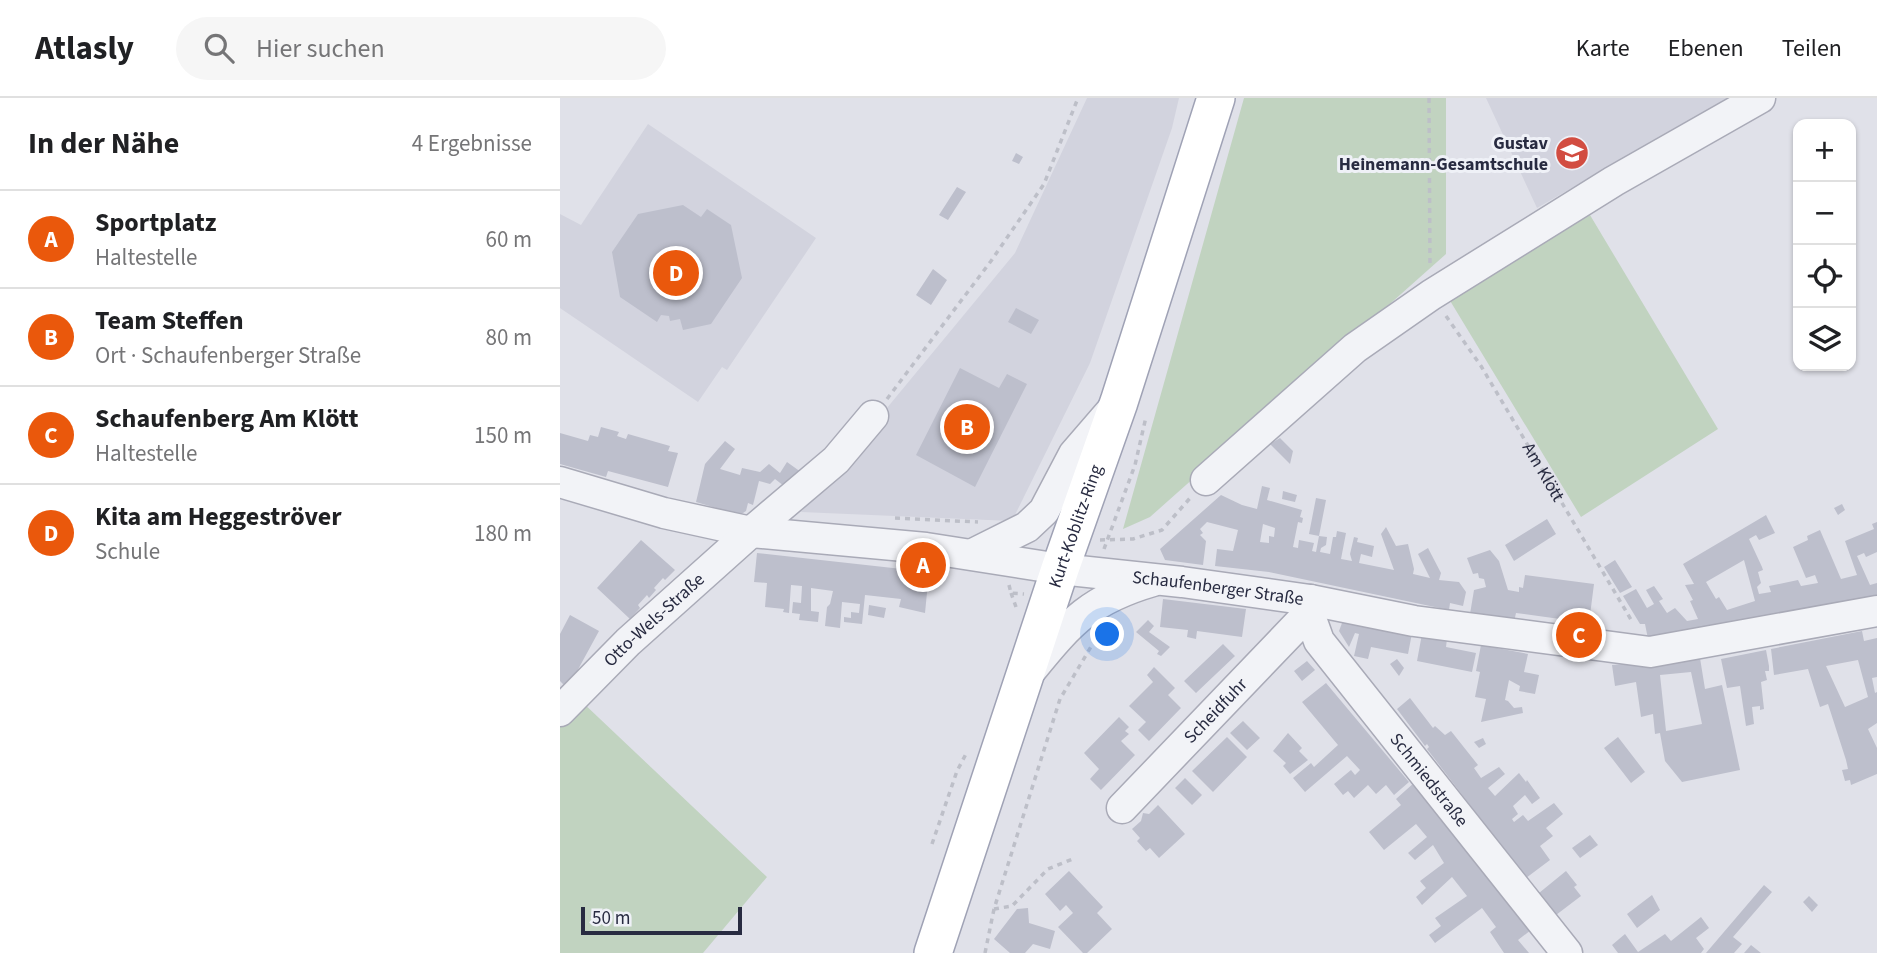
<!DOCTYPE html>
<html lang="de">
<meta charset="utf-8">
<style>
:root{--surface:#fff;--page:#f6f6f6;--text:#202124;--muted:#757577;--line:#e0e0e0;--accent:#ea580c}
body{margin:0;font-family:"Source Sans 3",sans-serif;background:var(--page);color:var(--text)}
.controls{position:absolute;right:21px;top:21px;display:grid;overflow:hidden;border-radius:14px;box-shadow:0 2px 5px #0004}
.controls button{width:63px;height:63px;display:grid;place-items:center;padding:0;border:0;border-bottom:2px solid var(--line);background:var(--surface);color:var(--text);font:35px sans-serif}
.scale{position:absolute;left:21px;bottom:18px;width:161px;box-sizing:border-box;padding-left:7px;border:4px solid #282b41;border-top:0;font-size:19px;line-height:24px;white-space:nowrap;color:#282b41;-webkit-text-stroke:5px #eff1f7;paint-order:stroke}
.you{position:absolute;left:548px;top:537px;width:24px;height:24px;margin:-18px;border:5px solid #fff;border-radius:50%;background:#1a73e8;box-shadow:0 0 0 10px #1a73e833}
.badge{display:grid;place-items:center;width:46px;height:46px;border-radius:50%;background:var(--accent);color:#fff;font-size:23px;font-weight:700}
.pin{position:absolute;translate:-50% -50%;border:4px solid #fff;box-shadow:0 2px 7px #0006}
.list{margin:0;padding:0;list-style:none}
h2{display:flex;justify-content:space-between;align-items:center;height:91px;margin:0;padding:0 28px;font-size:30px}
h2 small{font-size:23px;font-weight:400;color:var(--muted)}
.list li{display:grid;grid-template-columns:46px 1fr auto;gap:21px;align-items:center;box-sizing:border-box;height:98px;padding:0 28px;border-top:2px solid var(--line)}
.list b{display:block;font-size:26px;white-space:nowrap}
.list p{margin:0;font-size:23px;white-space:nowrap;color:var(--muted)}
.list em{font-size:23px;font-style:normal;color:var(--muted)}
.icon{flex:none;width:38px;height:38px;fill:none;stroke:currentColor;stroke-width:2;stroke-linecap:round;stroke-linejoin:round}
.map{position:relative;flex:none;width:1317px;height:855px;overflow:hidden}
header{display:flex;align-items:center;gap:42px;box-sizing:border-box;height:98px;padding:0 35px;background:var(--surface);border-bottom:2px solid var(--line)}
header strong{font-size:33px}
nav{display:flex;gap:38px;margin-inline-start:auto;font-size:24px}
.search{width:490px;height:63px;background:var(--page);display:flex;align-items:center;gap:18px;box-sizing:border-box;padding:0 24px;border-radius:38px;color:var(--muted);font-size:26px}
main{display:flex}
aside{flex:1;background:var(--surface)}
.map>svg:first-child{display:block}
</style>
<header>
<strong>Atlasly</strong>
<div class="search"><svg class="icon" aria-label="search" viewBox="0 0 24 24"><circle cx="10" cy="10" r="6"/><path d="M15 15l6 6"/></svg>Hier suchen</div>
<nav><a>Karte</a><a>Ebenen</a><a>Teilen</a></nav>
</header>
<main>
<aside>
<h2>In der Nähe<small>4 Ergebnisse</small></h2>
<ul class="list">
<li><span class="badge">A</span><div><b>Sportplatz</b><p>Haltestelle</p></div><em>60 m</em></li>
<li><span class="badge">B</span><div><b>Team Steffen</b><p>Ort · Schaufenberger Straße</p></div><em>80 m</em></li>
<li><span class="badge">C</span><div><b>Schaufenberg Am Klött</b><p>Haltestelle</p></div><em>150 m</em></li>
<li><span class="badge">D</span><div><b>Kita am Heggeströver</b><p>Schule</p></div><em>180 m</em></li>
</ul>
</aside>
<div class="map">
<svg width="1317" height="855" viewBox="0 0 1317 855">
<rect width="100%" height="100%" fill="#e0e1e9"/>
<path fill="#d2d3de" d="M527 0H619L612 30 530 265 452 423 241 414 455 155Z
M926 0H1168L977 110Z
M88 26 256 140 167 272 162 269 138 304 0 210V116L21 127Z"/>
<path fill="#c1d3c0" d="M684 0H886V156L590 419 563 431Z
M1030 117 1158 331 1021 419 889 201Z
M20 602 207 779 143 855H0V623Z"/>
<path fill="#bdbfcc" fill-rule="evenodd" d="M456 55 463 59 459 66 452 63Z
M397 89 406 94 388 122 379 117Z
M123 107 141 119 147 111 171 127 182 180 151 226 123 232 120 221 110 223 109 218 101 217 97 224 60 199 52 154 78 116Z
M373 171 387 182 371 207 356 197Z
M456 210 479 222 471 236 448 224Z
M400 270 439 290 447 276 467 286 415 389 356 357Z
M41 329 59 334 57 338 66 341 68 336 110 348 108 353 118 355 108 389 48 373 46 379 0 366V335L28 343 30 337 38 339Z
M720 340 733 353 730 366 710 346Z
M165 343 175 351 160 371 180 377 182 370 200 374 209 366 220 375 227 364 245 377 224 388 215 381 210 386 199 383 193 407 188 405 186 413 180 417 136 404 145 366Z
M702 388 710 390 707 402 742 412 740 419 743 420 742 425 738 424 733 449 738 450 739 442 754 445 752 453 756 454 759 438 767 439 766 447 761 450 760 454 770 456 773 439H776L777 433 786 435 781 461 792 463 790 456 794 439 798 440 797 444 814 448 812 459 801 456 799 465 834 472 821 436 826 429 836 448 848 446 854 471 853 476 870 480 858 456 868 450 881 475 879 482 899 484 906 494 903 508 890 505 889 512 709 474 655 468 657 451 673 453 678 432 647 424 640 431 643 435 640 437 646 443 643 467 605 462 600 451 661 397 682 407 697 411ZM703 426 715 430 714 439 709 438V445L700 444Z
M723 393 737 397 735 404 722 401Z
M756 400 766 402 759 438 749 436Z
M1282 406 1285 412 1278 417 1274 410Z
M1206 417 1215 435 1199 442 1196 437 1189 441 1202 469 1203 472 1198 474 1201 485 1197 489 1199 496 1211 494 1209 488 1238 482 1241 488 1258 485 1255 477 1246 480 1233 449 1248 442 1247 438 1260 432 1281 481 1297 477 1285 443 1314 431 1312 426 1317 424V454L1306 459 1304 455 1297 458 1310 487 1317 485V501L1088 541 1085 526H1080L1063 498 1076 491 1087 510 1094 506 1086 492 1094 488 1103 501 1099 503 1107 515 1115 510 1127 523 1138 521 1130 503 1133 502 1125 487 1134 486 1123 466ZM1184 462 1195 503 1167 512 1159 499 1156 501 1146 484Z
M987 421 996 436 954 463 945 447Z
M81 442 115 472 105 482 103 480 94 490 96 492 89 500 87 497 78 507 80 510 70 521 37 490Z
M930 452 939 463 948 492 959 494V489L963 490 965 477 1034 486 1029 525 956 515 954 524 910 516 914 492 926 489 924 481 919 480 918 475 913 476 907 460Z
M197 455 369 474 365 515 339 509 341 501 305 497 302 526 284 524V519L291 520V514L299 515 300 506 282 504 280 530 265 528 267 509 270 506 273 493 251 490V513L259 514 258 524 239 522 240 516 232 515 233 504 241 505 242 488 231 487 229 515 223 514 224 511 205 509 207 485 194 484Z
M1055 462 1072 489 1060 495 1044 469Z
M603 501 686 511 682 539 637 533 636 541 627 539 628 532 600 529Z
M309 507 326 510 324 520 308 517Z
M10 517 39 533 15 577 5 588 0 583V536Z
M588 522 594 528 589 534 610 549 601 558 597 556 599 553 576 534Z
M786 522 853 530 848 556 811 549 808 561 794 558 799 536 795 535 789 549 779 533 782 525Z
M1302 533 1304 543 1317 540V579L1312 580 1315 595 1317 594V625L1308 631 1317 650V676L1291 687 1290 682 1285 683 1282 672 1288 671 1286 662 1268 606 1260 609 1248 571 1214 577 1211 551ZM1298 562 1308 599 1285 609 1266 568Z
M862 536 887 541 886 549 916 555 912 574 857 563Z
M663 546 675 558 636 595 624 583Z
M921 547 968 556 964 574 979 577 975 596 959 593 960 588 949 582 945 602 948 603 954 610 962 609 963 615 921 624 926 601 915 599 920 574 916 573Z
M1206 552 1209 568V573H1205L1207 582 1201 584 1204 611 1200 612V608L1192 609 1194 626 1186 628 1180 588 1167 590 1161 561Z
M1140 560 1145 591 1162 587 1180 672 1122 684 1105 663 1100 635 1095 636 1093 616 1081 619 1076 584 1055 588 1052 567ZM1131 574 1142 626 1106 633 1100 577Z
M837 561 844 570 839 578 830 566Z
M747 563 755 572 742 583 734 573Z
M594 569 615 590 608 597 621 610 589 643 578 632 586 624 569 608 593 584 587 577Z
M766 585 849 684 834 697 826 687 816 696 808 687 794 700 788 693 783 697 774 686 791 672 795 677 800 672 787 658 745 694 733 680 751 665 754 669 778 647 742 604Z
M850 600 873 630 875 628 885 637 891 633 918 667 914 670 921 680 939 669 945 676 928 690 935 698 959 675 966 684 967 682 980 700 972 706 965 697 953 708 958 716 952 721 954 724 963 717 968 723 994 705 1003 716 986 730 993 738 980 748 990 762 966 780 867 651 869 649 867 646 865 648 859 640 837 611Z
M559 619 569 629 565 633 569 636 561 643 575 657 541 692 530 681 539 671 524 655Z
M683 623 700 640 687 652 670 635Z
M728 635 742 650 739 653 748 662 730 676 723 668 726 665 713 653Z
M667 639 687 659 653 694 632 673Z
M1058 639 1085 674 1071 685 1044 650Z
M923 640 926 646 919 650 914 644Z
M625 680 642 697 632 707 615 690Z
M855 684 971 832 958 842 969 855H944L930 834 936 829 922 810 875 845 869 837 881 828 875 820 907 798 892 779 862 807 856 799 866 790 860 783 884 765 873 747 855 762 848 755 867 739 856 726 824 752 809 734 841 707 836 701Z
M598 707 625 736 599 760 590 750 586 753 577 743 580 740 572 731 581 723 583 715 589 716Z
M1030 737 1038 747 1020 760 1012 750Z
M509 773 543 809 537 815 552 831 527 855H523L498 829 513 815 506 807 500 813 485 796Z
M1006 773 1017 787 1014 789 1021 798 996 817 979 795Z
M1204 787 1212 794 1173 839 1182 846 1174 855H1146Z
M1092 797 1100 812 1077 830 1067 816Z
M1249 798 1258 807 1252 814 1243 804Z
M468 810 469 825 495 833 490 851 473 846 465 855H450L434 841 457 811Z
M1141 819 1149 830 1136 840 1144 851 1141 855H1058L1052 847 1065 836 1078 854 1105 836 1111 843Z
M1191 847 1201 855H1184Z"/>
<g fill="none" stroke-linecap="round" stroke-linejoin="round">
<g stroke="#a9aab7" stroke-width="33">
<g id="minor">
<path d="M646 382 795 250 871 197 1054 83 1200 0"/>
<path id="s2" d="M0 384 104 415 191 434 366 450 500 471 622 484 750 502 854 523 1090 554 1317 513"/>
<path d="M413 456 467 429 484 413 514 356 552 312"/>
<path id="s3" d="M750 502 749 515 759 543 1007 855"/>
<path d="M472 571C511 523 531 501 593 483"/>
<path id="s4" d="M0 613 68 544 191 434 276 362 313 318"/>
<path id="s5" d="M562 710 749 515"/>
</g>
</g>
<g stroke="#9fa2b5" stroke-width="40">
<g id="major">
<path id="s6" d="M373 855 500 471 559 304 656 0"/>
</g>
</g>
<g stroke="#bdbfc8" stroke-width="3.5" stroke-dasharray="5 5" stroke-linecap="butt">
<path d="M869 0 870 170"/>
<path id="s1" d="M886 218 921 268 1073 525"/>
<path d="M327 301 431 163 484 86 518 0"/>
<path d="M335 420 418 424"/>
<path d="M540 442 573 441 602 432 631 399"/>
<path d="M544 451 575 367 586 319"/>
<path d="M449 487 451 495 464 496"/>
<path d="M451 495 456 509"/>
<path d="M372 746 397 673 407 654"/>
<path d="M434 811 452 808 488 771 515 760"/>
<path d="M425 855 434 811 500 601 535 542"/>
</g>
<use href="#minor" stroke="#f2f3f7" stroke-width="30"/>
<use href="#major" stroke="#fff" stroke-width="37"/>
</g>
<defs>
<g id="school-disc" transform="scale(1.75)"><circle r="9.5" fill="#d24d41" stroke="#eff1f7"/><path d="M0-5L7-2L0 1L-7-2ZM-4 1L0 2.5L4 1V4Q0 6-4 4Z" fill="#fff"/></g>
</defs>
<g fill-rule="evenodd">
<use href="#school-disc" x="1012" y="55"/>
</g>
<g text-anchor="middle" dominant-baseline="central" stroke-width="6" stroke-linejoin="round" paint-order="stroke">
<g font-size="18" font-weight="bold" fill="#282b41" stroke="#eff1f7" text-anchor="end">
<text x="988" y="45">Gustav<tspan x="988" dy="21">Heinemann-Gesamtschule</tspan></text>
</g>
<g font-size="18" fill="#282b41" stroke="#eff1f7">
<text stroke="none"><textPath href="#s1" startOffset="184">Am Klött</textPath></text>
<text stroke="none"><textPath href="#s6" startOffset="450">Kurt-Koblitz-Ring</textPath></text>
<text stroke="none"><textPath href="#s2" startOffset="668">Schaufenberger Straße</textPath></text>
<text stroke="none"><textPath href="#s4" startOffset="131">Otto-Wels-Straße</textPath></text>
<text stroke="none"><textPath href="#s5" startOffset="135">Scheidfuhr</textPath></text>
<text stroke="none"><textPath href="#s3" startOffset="220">Schmiedstraße</textPath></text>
</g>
</g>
</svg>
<div class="controls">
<button>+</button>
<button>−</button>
<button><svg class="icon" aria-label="locate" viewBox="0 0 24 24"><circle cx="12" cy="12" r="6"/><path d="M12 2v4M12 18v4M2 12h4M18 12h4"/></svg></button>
<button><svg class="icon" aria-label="layers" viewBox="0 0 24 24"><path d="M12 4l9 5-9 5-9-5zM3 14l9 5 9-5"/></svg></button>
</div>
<div class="scale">50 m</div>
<div class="you"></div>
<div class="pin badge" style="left:363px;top:467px">A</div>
<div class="pin badge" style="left:407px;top:329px">B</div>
<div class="pin badge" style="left:1019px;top:537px">C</div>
<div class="pin badge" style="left:116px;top:175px">D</div>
</div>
</main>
